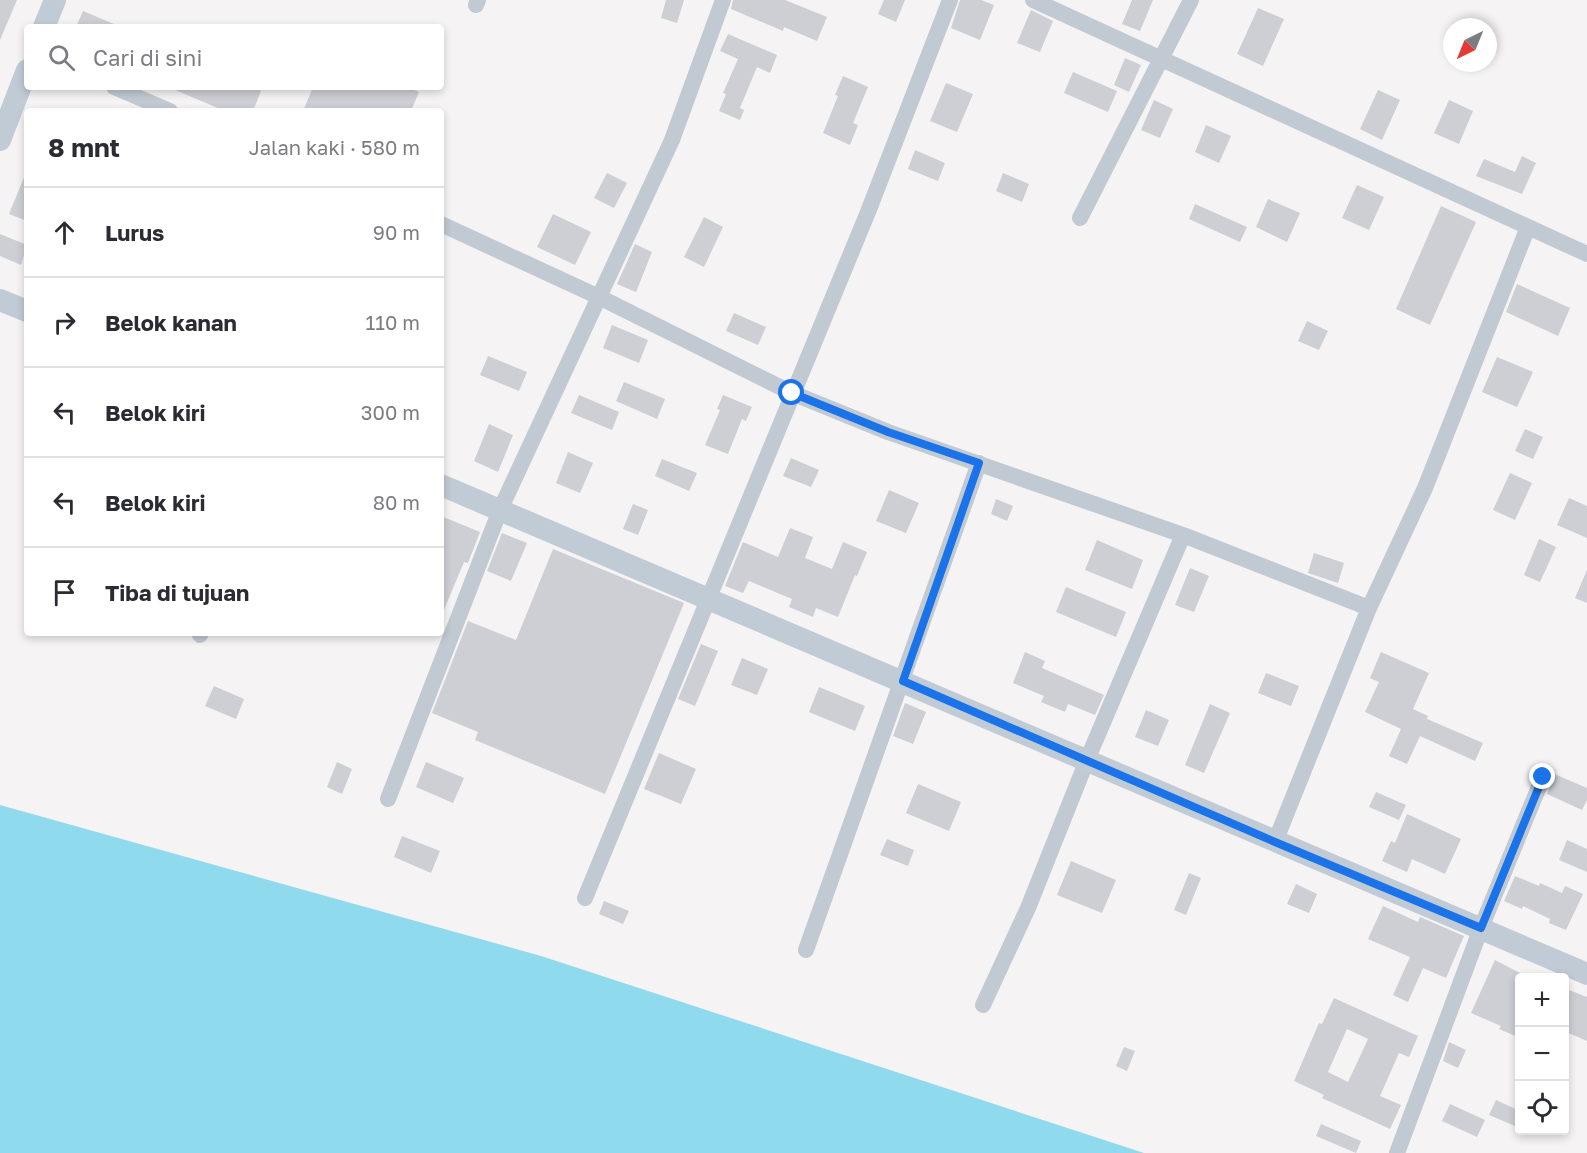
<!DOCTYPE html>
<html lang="id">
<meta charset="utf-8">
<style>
:root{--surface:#fff;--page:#f2f2f3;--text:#2b2b33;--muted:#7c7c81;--line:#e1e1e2}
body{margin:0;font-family:"Golos Text",sans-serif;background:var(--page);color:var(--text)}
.controls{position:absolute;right:18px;bottom:18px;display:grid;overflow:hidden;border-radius:6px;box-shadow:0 3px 9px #0003}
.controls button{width:54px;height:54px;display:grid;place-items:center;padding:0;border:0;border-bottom:2px solid var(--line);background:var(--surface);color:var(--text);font:30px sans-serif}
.compass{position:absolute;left:1443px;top:18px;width:54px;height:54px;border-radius:50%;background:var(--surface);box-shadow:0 3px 9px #0003;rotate:223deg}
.stop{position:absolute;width:18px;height:18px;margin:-14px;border:4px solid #1a73e8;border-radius:50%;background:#fff}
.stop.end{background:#1a73e8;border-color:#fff;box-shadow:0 2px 6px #0008}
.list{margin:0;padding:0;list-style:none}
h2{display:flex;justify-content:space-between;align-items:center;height:78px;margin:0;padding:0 24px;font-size:26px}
h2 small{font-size:20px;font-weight:400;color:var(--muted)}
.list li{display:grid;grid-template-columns:39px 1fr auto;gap:18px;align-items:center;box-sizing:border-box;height:90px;padding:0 24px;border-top:2px solid var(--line)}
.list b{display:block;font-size:22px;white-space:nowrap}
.list em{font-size:20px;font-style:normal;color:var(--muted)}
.icon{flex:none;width:33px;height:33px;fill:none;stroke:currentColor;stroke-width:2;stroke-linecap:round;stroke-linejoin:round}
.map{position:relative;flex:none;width:1587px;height:1153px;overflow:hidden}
.search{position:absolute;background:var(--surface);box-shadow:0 3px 9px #0003;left:24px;top:24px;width:420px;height:66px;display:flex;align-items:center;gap:15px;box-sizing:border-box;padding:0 21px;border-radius:6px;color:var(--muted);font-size:22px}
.panel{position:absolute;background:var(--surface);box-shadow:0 3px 9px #0003;left:24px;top:108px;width:420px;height:528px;border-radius:6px}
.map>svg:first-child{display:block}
</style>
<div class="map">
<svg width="1587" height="1153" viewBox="0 0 1587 1153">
<rect width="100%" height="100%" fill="#f5f3f3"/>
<path fill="#90daee" d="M0 805 541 956 1144 1153H0Z"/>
<path fill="#cdcfd5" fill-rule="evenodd" d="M0 0H17L0 40Z
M666 0H684L677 23 661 18Z
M733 0H785L827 17 817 41 784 27 783 31 731 9Z
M884 0H905L896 22 878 14Z
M960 0H981L994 5 980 40 951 28Z
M1132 0H1153L1140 31 1122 24Z
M1258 8 1284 19 1263 66 1237 54Z
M1031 10 1053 21 1040 52 1017 43Z
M83 11 121 27H76Z
M728 34 777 55 770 73 757 67 740 108 744 110 740 120 719 111 726 94 723 93 738 59 720 51Z
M1125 58 1141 65 1129 92 1114 85Z
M1073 72 1117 91 1108 112 1064 93Z
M843 76 868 87 853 123 858 125 850 145 823 133 838 96 835 95Z
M946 83 973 94 957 132 930 121Z
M168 87H253L261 91 253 111H225Z
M313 87H407L419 92 411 111H303Z
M1378 90 1400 100 1382 140 1360 129Z
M1154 100 1173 109 1160 138 1141 130Z
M1449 100 1473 111 1459 144 1434 133Z
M1206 125 1231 136 1219 163 1195 152Z
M915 150 945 163 938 181 908 169Z
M1522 156 1536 163 1522 194 1476 176 1484 159 1515 172Z
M27 170V221L9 214Z
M607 173 627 183 614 208 594 198Z
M1003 173 1029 184 1022 202 996 191Z
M1357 185 1384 197 1369 230 1342 218Z
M1268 199 1300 213 1287 242 1256 227Z
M1195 204 1247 227 1240 242 1189 219Z
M1441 206 1476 222 1430 325 1396 309Z
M553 214 591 232 575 265 537 247Z
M704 217 723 227 704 267 684 257Z
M0 234 27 245 21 265 0 256Z
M635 244 652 252 636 292 617 284Z
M1517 284 1570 308 1558 336 1506 312Z
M734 313 766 327 758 345 726 331Z
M1307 321 1328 331 1319 350 1298 341Z
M612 325 648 340 639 363 603 348Z
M488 356 527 372 519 391 480 375Z
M1497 357 1533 372 1517 407 1482 392Z
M624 382 665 399 657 419 616 401Z
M579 395 619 412 612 430 571 413Z
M723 395 752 407 746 421 742 419 728 454 705 445 720 410 717 409Z
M489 424 513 435 498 472 474 461Z
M1525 429 1543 437 1533 459 1515 451Z
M568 452 593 463 580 493 556 483Z
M791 458 819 470 811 487 783 476Z
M662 459 697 473 689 491 655 476Z
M1510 473 1532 483 1515 520 1493 510Z
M889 490 919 503 906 533 876 521Z
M1569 498 1587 506V538L1557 525Z
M996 499 1013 506 1007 521 991 514Z
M633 504 648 510 638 535 623 529Z
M441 516 480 532 468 563 464 562 441 617Z
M790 528 813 537 805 558 832 569 843 542 867 552 857 576 855 575 838 617 816 608 813 617 789 607 792 599 749 581 743 593 725 586 743 542 778 557Z
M502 533 527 543 511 581 487 571Z
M1539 539 1556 547 1540 582 1524 575Z
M1097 540 1143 560 1132 589 1085 570Z
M553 549 684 603 605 794 475 740 478 732 432 713 468 621 516 640Z
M1314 553 1344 563 1338 583 1308 573Z
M1190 568 1209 576 1194 612 1175 605Z
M1587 570V603L1575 598Z
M1066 587 1126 612 1116 637 1056 612Z
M701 644 718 651 695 706 678 699Z
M1025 652 1045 661 1042 668 1104 695 1095 715 1068 704 1065 712 1041 702 1044 696 1013 683Z
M1381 652 1429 673 1413 709 1428 716 1427 719 1483 743 1475 761 1420 736 1407 764 1389 756 1401 729 1365 712 1379 682 1370 678Z
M742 658 768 669 757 695 731 685Z
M1266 673 1299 686 1291 706 1258 693Z
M214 686 244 699 236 719 205 706Z
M819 687 865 706 855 731 809 712Z
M905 703 926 712 913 744 893 736Z
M1210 704 1230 713 1204 773 1185 765Z
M1146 710 1169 720 1158 746 1135 737Z
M659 753 696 769 681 804 644 789Z
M337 762 352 769 342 794 327 787Z
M426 762 464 778 453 803 416 787Z
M1552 773 1587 788V800L1582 810 1547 794 1553 780Z
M918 784 961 802 949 831 906 813Z
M1376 792 1406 805 1399 820 1369 807Z
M1407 814 1461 839 1445 874 1412 859 1407 872 1382 861 1391 841 1395 843Z
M402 836 440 851 431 873 394 857Z
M887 839 914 850 908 866 880 855Z
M1567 840 1587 849V872L1559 860Z
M1071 861 1116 880 1102 913 1057 895Z
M1189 873 1201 878 1186 915 1174 910Z
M1515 876 1539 886 1540 883 1562 893 1565 886 1583 894 1566 930 1549 923 1550 919 1523 906 1522 909 1504 901Z
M1296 884 1317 894 1309 913 1287 904Z
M604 901 629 911 623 924 599 914Z
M1383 906 1418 922 1420 917 1464 936 1446 978 1423 968 1408 1002 1393 995 1410 957 1368 939Z
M1495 960 1520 973V1038L1499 1029 1501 1026 1471 1013Z
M1564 988 1587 997V1041L1564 1031Z
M1334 998 1418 1036 1409 1057 1399 1053 1380 1096 1401 1105 1390 1129 1322 1098 1324 1095 1294 1081 1319 1023 1322 1024ZM1347 1029 1368 1039 1348 1082 1328 1072Z
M1449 1042 1466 1050 1458 1068 1443 1061Z
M1124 1047 1135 1051 1127 1071 1116 1066Z
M1496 1100 1520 1111 1515 1126 1489 1115Z
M1450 1104 1485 1120 1477 1137 1442 1121Z
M1321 1124 1361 1141 1356 1153 1316 1136Z"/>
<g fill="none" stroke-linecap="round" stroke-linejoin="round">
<path stroke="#c1cad2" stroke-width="16" d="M1033 0 1587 254
M476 5 478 0
M114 87 170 111
M1080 218 1191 0
M441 224 599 297 792 393 888 432 1183 535 1369 608
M200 635 201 633
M388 799 500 510 672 140 723 0
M1275 842 1369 608 1425 488 1528 227
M585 898 868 212 950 0
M806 950 979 463
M983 1005 1028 908 1087 760 1183 535
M1397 1153 1481 928 1543 777"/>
<path stroke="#c1cbd6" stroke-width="22" d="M44 27 55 0
M0 140 27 70
M0 300 27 311
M441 485 1587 974"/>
</g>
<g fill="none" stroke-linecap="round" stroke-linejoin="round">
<path stroke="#1a73e8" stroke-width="8" d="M792 393 888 432 979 463 903 681 1275 842 1481 928 1543 777"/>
</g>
</svg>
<div class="controls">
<button>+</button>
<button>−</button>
<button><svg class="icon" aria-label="locate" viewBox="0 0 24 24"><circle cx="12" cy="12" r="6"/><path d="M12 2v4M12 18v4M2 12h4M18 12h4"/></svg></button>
</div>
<svg class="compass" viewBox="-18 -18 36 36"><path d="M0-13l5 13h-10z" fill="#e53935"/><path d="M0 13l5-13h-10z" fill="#7c7c81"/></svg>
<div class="stop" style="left:792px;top:393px"></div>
<div class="stop end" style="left:1543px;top:777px"></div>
<div class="search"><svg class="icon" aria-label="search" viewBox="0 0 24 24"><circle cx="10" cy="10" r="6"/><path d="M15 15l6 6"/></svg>Cari di sini</div>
<section class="panel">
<h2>8 mnt<small>Jalan kaki · 580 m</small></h2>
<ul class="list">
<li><svg class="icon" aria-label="ahead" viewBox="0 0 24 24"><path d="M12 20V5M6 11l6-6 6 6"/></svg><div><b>Lurus</b></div><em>90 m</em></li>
<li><svg class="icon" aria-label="right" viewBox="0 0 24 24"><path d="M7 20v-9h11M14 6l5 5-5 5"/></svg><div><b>Belok kanan</b></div><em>110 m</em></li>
<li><svg class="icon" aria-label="left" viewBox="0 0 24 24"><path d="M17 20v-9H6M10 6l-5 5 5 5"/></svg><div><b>Belok kiri</b></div><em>300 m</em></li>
<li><svg class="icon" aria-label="left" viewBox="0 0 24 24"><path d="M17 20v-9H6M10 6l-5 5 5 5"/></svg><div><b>Belok kiri</b></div><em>80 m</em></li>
<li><svg class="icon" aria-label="arrive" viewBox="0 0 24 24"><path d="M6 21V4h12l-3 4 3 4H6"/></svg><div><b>Tiba di tujuan</b></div></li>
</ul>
</section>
</div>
